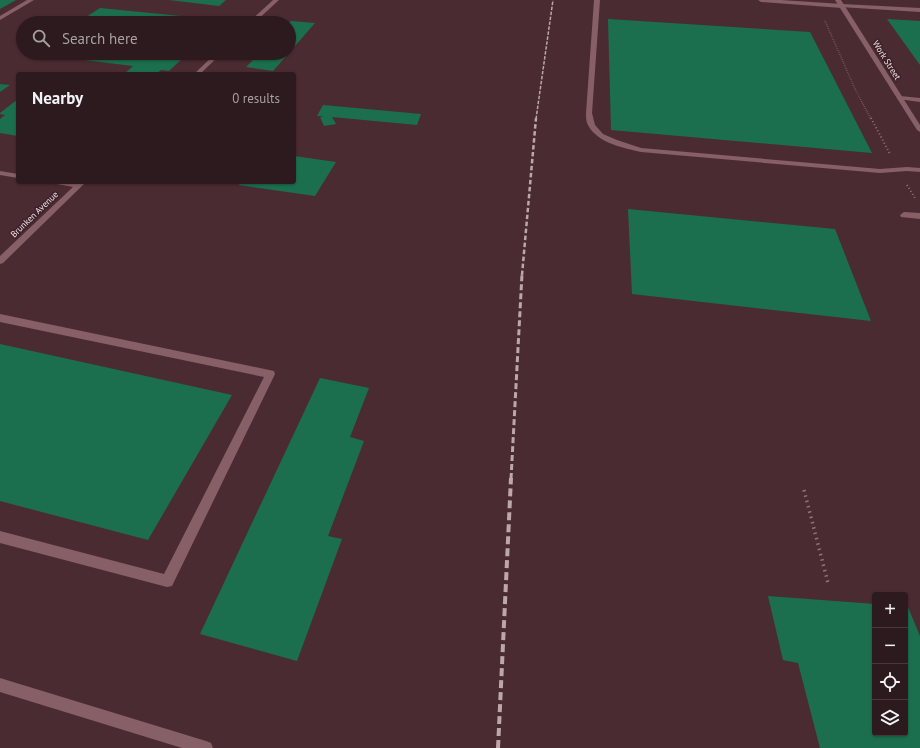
<!DOCTYPE html>
<meta charset="utf-8">
<style>
:root{--surface:#2d1a1e;--page:#352327;--text:#f1f3f6;--muted:#a7a1a4;--line:#48383c}
body{margin:0;font-family:"PT Sans",sans-serif;background:var(--page);color:var(--text)}
.controls{position:absolute;right:12px;bottom:12px;display:grid;overflow:hidden;border-radius:4px;box-shadow:0 1px 3px #0004}
.controls button{width:36px;height:36px;display:grid;place-items:center;padding:0;border:0;border-bottom:1px solid var(--line);background:var(--surface);color:var(--text);font:20px sans-serif}
.list{margin:0;padding:0;list-style:none}
h2{display:flex;justify-content:space-between;align-items:center;height:52px;margin:0;padding:0 16px;font-size:17px}
h2 small{font-size:13px;font-weight:400;color:var(--muted)}
.icon{flex:none;width:22px;height:22px;fill:none;stroke:currentColor;stroke-width:2;stroke-linecap:round;stroke-linejoin:round}
.map{position:relative;flex:none;width:920px;height:748px;overflow:hidden}
.search{position:absolute;background:var(--surface);box-shadow:0 1px 3px #0004;left:16px;top:16px;width:280px;height:44px;display:flex;align-items:center;gap:10px;box-sizing:border-box;padding:0 14px;border-radius:22px;color:var(--muted);font-size:15px}
.panel{position:absolute;background:var(--surface);box-shadow:0 1px 3px #0004;left:16px;top:72px;width:280px;height:112px;border-radius:4px}
.map>svg:first-child{display:block}
</style>
<div class="map">
<svg width="920" height="748" viewBox="0 0 920 748">
<rect width="100%" height="100%" fill="#3c2228"/>
<path fill="#4b2b32" fill-rule="evenodd" d="M0 0H920V748H0ZM23 23H289V53H23ZM18 74H294V182H18ZM875 595H905V733H875Z"/>
<path fill="#1b6f4f" d="M0 0H16L0 9Z
M169 0H226L219 6Z
M100 8 191 17 184 23H77Z
M608 19 810 32 872 153 611 130Z
M887 19 920 21V65Z
M291 21 315 23 295 46 289 45V23Z
M75 53H171L169 54 185 56 169 71 161 70 156 74H124L133 66 68 58Z
M260 53H289L273 71 246 67Z
M0 84 10 85 0 92Z
M18 99V136L0 133V119L5 115 0 114V113Z
M323 105 421 114 417 125 332 117 336 124 324 126 320 117 324 116H317Z
M294 156 336 162 315 196 239 185 241 182H294Z
M628 209 835 229 871 321 632 294Z
M0 344 232 395 148 540 0 501Z
M320 378 369 388 350 437 364 441 328 536 342 539 297 661 200 634Z
M768 596 875 604V733H905V607H908L920 636V748H820L798 663 783 660Z"/>
<g fill="none" stroke-linecap="round" stroke-linejoin="round">
<path stroke="#8d767b" stroke-width="1.5" stroke-dasharray="0.5 1.5" stroke-linecap="butt" d="M825 21 856 91 871 119"/>
<path stroke="#8d767b" stroke-width="2" stroke-dasharray="1 2.5" stroke-linecap="butt" d="M871 118 890 154
M907 185 915 198"/>
<path stroke="#8d767b" stroke-width="3.5" stroke-dasharray="1.5 4" stroke-linecap="butt" d="M804 490 828 583"/>
<path fill="#875f66" fill-rule="evenodd" d="M27 0H34L0 20V16Z
M594 0H600L592 113 595 125 603 134 617 140 641 148 880 169 907 167 920 168V172L907 171 880 173 641 152C624 148 597 143 588 125 586 122 586 117 586 113Z
M758 0H781L842 4 845 6 842 8 761 2Z
M900 96 920 98V102L898 99 897 98Z
M904 212 920 213V219L901 217 900 215Z
M0 314 274 371 275 374 172 586 167 587 0 543V531L164 574 264 377 0 322Z
M0 678 206 741 211 743 213 748H182L0 692Z"/>
<path fill="#875f66" fill-rule="evenodd" d="M273 0H279L254 23H248Z
M842 4 920 8V12L840 7V5Z
M216 53H222L200 74H194Z
M0 171 18 174V178L0 175Z
M53 182H86L3 263 0 264V256L73 187 57 184Z"/>
<path fill="#875f66" fill-rule="evenodd" d="M835 0H841L920 125V132L917 130Z"/>
<path stroke="#bca7ab" stroke-width="1.5" stroke-dasharray="3.5 1.5" stroke-linecap="butt" d="M536 119 553 0"/>
<path stroke="#bca7ab" stroke-width="2.5" stroke-dasharray="4.5 2.5" stroke-linecap="butt" d="M522 275 536 118"/>
<path stroke="#bca7ab" stroke-width="3" stroke-dasharray="6 3" stroke-linecap="butt" d="M511 479 522 274"/>
<path stroke="#bca7ab" stroke-width="4" stroke-dasharray="8 4" stroke-linecap="butt" d="M498 748 511 478"/>
</g>
<g text-anchor="middle" dominant-baseline="central" stroke-width="3" stroke-linejoin="round" paint-order="stroke">
<g font-size="9" fill="#f2e0e3" stroke="#3c2228">
<text transform="translate(887 60) rotate(58)">Work Street</text>
<text transform="translate(34 214) rotate(-44)">Brunken Avenue</text>
</g>
</g>
</svg>
<div class="controls">
<button>+</button>
<button>−</button>
<button><svg class="icon" aria-label="locate" viewBox="0 0 24 24"><circle cx="12" cy="12" r="6"/><path d="M12 2v4M12 18v4M2 12h4M18 12h4"/></svg></button>
<button><svg class="icon" aria-label="layers" viewBox="0 0 24 24"><path d="M12 4l9 5-9 5-9-5zM3 14l9 5 9-5"/></svg></button>
</div>
<div class="search"><svg class="icon" aria-label="search" viewBox="0 0 24 24"><circle cx="10" cy="10" r="6"/><path d="M15 15l6 6"/></svg>Search here</div>
<section class="panel">
<h2>Nearby<small>0 results</small></h2>
<ul class="list">
</ul>
</section>
</div>
